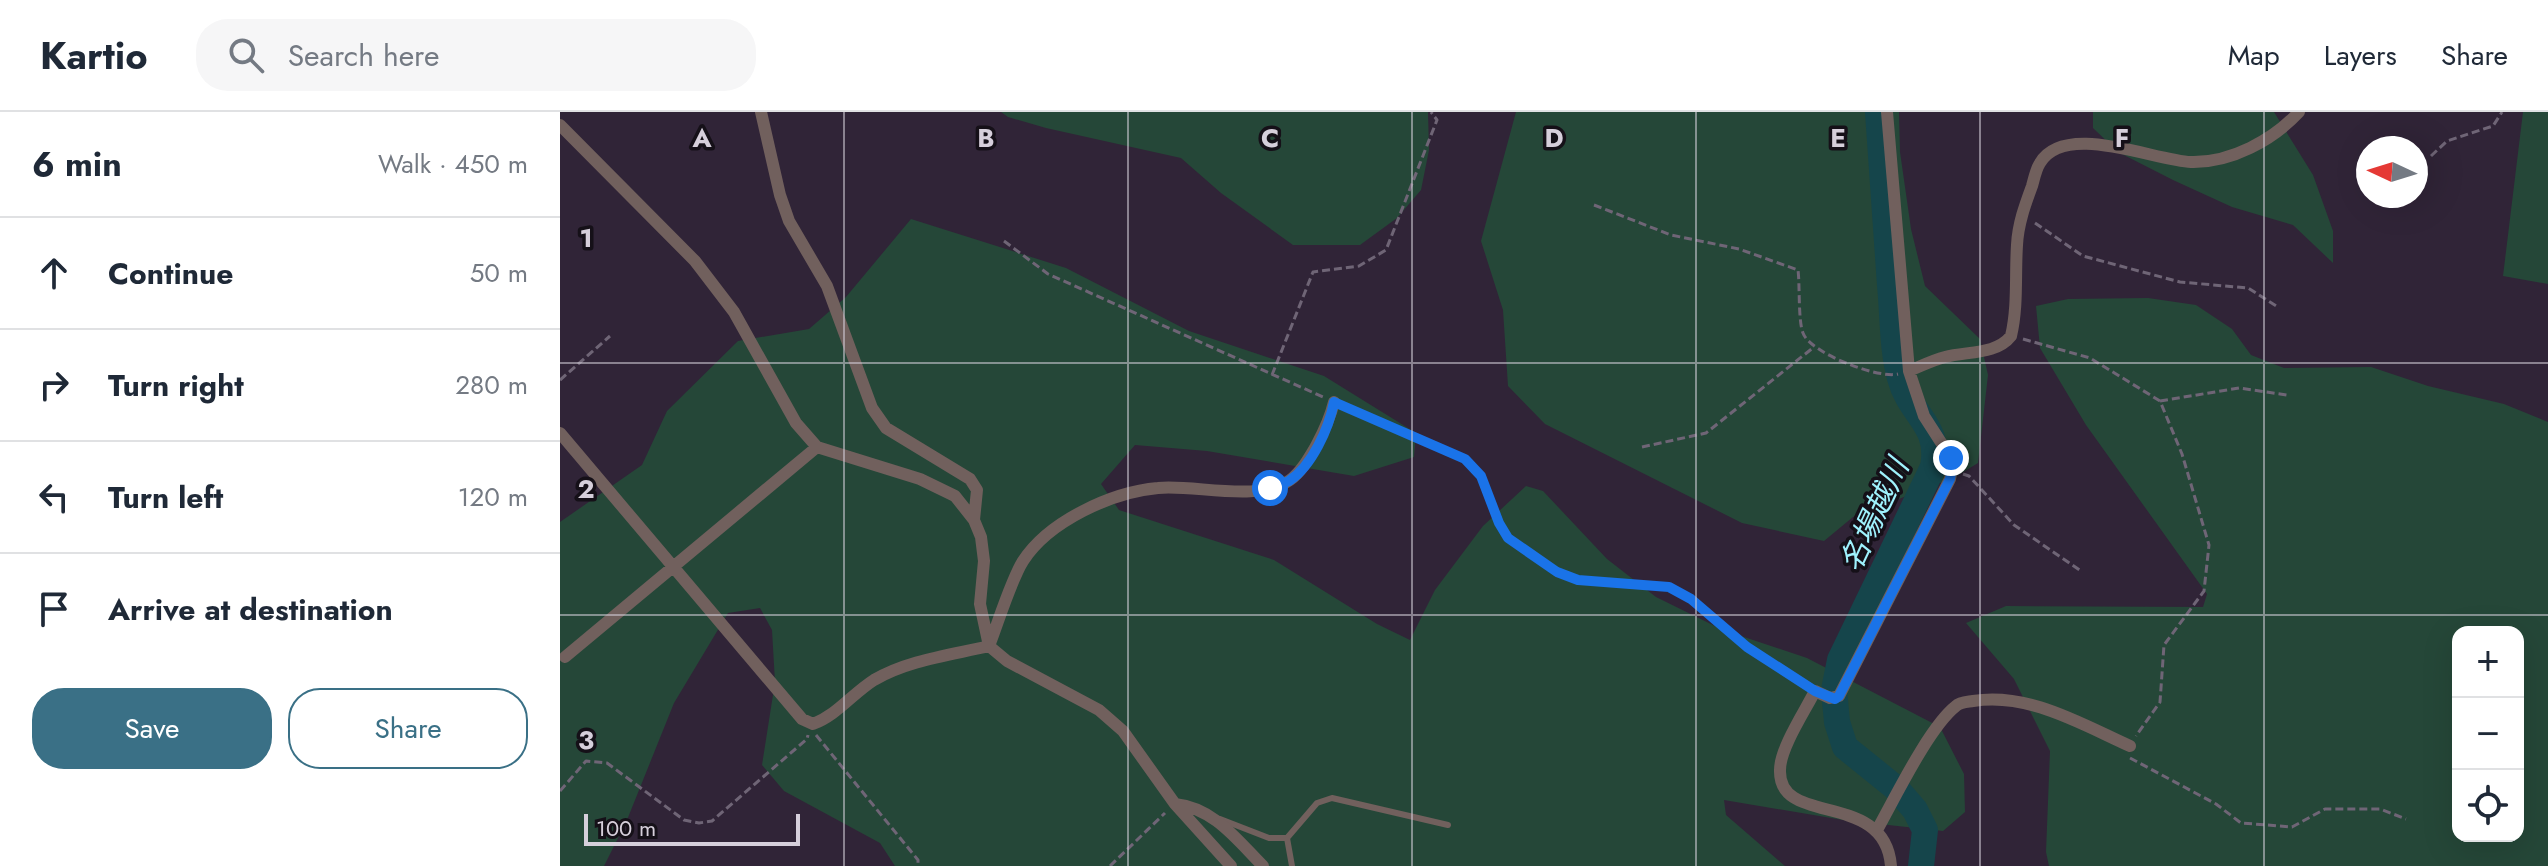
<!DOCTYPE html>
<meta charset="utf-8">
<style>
:root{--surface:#fff;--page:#f6f6f7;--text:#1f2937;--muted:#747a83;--line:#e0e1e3;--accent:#3a7086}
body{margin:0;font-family:Jost,"Noto Sans JP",sans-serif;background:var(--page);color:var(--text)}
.controls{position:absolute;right:24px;bottom:24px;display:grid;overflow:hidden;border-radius:16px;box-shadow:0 8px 32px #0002}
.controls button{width:72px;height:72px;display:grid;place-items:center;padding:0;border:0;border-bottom:2px solid var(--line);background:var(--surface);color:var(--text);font:40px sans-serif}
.compass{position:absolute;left:1796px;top:24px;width:72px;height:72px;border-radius:50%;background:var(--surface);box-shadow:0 8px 32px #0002;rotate:274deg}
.scale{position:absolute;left:24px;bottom:20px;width:216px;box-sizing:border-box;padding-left:8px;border:4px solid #d6cfdb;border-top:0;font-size:22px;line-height:28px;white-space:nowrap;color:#d6cfdb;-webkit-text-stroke:6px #151018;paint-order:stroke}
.stop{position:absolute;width:24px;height:24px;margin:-18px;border:6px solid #1a73e8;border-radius:50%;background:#fff}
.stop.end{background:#1a73e8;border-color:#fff;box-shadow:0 2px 8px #0008}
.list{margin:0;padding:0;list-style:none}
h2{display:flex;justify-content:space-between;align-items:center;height:104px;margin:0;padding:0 32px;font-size:34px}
h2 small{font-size:26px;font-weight:400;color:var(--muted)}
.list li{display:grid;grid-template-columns:52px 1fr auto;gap:24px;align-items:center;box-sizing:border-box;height:112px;padding:0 32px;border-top:2px solid var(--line)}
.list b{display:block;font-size:30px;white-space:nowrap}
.list em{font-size:26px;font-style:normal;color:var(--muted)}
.actions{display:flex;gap:16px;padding:24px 32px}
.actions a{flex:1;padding:18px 0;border:2px solid var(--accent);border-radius:32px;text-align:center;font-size:28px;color:var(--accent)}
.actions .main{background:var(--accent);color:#fff}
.icon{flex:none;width:44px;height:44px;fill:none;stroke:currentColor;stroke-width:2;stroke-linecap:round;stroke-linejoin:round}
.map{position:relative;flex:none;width:1988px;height:754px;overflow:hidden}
header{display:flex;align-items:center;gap:48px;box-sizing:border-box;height:112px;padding:0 40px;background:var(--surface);border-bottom:2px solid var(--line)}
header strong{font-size:38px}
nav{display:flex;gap:44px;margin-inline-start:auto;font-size:28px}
.search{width:560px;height:72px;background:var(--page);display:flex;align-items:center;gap:20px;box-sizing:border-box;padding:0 28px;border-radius:32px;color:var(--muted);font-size:30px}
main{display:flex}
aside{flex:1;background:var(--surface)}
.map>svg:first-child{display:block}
</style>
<header>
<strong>Kartio</strong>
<div class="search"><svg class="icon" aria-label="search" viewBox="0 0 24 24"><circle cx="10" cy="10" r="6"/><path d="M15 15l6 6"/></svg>Search here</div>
<nav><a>Map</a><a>Layers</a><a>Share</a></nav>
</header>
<main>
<aside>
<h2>6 min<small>Walk · 450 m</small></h2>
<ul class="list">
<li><svg class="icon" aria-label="ahead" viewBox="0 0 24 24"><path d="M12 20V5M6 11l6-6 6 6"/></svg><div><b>Continue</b></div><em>50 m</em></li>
<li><svg class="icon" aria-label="right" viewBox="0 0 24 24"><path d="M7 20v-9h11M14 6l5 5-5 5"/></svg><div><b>Turn right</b></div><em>280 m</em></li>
<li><svg class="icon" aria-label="left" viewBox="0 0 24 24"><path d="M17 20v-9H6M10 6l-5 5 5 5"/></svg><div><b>Turn left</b></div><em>120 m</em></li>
<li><svg class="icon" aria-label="arrive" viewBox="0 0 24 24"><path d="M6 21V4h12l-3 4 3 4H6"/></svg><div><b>Arrive at destination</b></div></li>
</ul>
<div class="actions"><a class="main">Save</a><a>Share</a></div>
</aside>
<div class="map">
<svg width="1988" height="754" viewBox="0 0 1988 754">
<rect width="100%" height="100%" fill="#302437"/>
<path fill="#254738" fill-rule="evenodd" d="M441 0H868L869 38 861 78 837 106 800 133H733L661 81 621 46 486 16 448 5Z
M956 0H1339L1340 40 1351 117 1365 174 1420 227 1428 263 1418 351 1395 365 1293 405 1264 429 1182 411 985 312 948 274 943 198 921 129Z
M1533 0H1714L1753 63 1773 119V151L1733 113 1672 95 1613 68 1558 40 1533 16Z
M1963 0H1988V172L1943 164Z
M351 107 506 156 629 219 764 264 856 321 854 345 794 364 647 339 575 333 541 372 559 398 714 448 817 512 850 528 875 478 923 414 966 374 983 379 1047 447 1096 485 1163 518 1247 546 1380 615 1404 662 1405 700 1383 719 1283 708 1164 688 1166 703 1225 754H335L320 731 224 679 202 653 215 570 212 518 200 496 168 501 114 591 67 708 44 754H0V410L82 353 107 299 178 229 249 217 286 185Z
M1588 186 1636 193 1672 217 1691 243 1724 256 1811 255 1868 274 1944 292 1988 310V754H1489L1486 740 1490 639 1454 567 1406 511 1446 494 1643 495 1647 482 1526 313 1480 236 1476 194 1508 187ZM1898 520H1958V724H1898Z"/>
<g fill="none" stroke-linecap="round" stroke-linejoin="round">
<path stroke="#15454b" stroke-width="26" d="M1318 0C1322 58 1326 116 1330 173 1333 203 1332 237 1340 266 1350 304 1381 312 1373 355L1280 548 1274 578 1277 610 1285 635 1337 677 1355 698 1365 718 1361 754"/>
<path stroke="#6f6576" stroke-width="3" stroke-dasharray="8 4" stroke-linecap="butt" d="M1871 44 1887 29 1933 14 1942 0
M1034 93 1111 123 1179 137 1238 158C1240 174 1238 208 1243 221 1250 241 1318 267 1338 262
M1475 111 1523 144 1620 170 1688 176 1718 195
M444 129 488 162 763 285
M1463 227 1530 246 1600 289 1622 342 1649 433 1644 479 1604 533 1600 590 1576 624
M712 263 753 160 799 154 826 138 877 8 871 0
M0 268 50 224
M1600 289 1679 276 1727 283
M784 295 905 347 921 364 939 411 948 426 997 460 1018 468 1109 475 1131 487 1187 535 1245 572
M1082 335 1146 321 1254 235
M1403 362 1409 364 1454 413 1521 459
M256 623 358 748V754
M1570 646 1656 692 1681 711 1732 715 1765 697H1820L1846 707
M0 679 26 649 47 651 124 708 139 711 152 709 247 627 248 623
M550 754 605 701"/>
<path stroke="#71605d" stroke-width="6" d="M660 707 709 726H727L757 691 772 686 888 713
M727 726 732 754"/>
<path stroke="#71605d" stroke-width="12" d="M201 0 220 83 229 109 267 174 312 296 326 316 410 367 417 378 414 408
M1327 0 1349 259 1364 304 1391 346 1392 357 1390 367 1279 584 1270 586 1255 579C1245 599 1220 636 1220 658 1218 716 1325 677 1331 754
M0 13 135 149 174 200 236 311 257 335 360 367 395 384 414 408 421 425 424 449 420 492 429 534 447 549 539 598 563 619 615 692 671 754
M1349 259C1361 254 1373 248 1385 245 1407 239 1436 243 1451 224 1458 195 1455 163 1457 133 1458 112 1465 93 1472 74 1474 67 1476 57 1480 51 1505 9 1595 49 1631 50 1671 51 1713 28 1739 0
M0 321 242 607 253 612C277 603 292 582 314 568 348 548 391 543 429 534
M429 534C438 511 451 468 463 449 489 409 552 380 598 376 634 372 698 391 730 368 741 360 749 346 756 334 764 319 770 307 774 290
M5 545 257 335
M615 692C654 696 677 728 703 754
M1317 718C1335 686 1369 615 1396 594 1400 590 1407 590 1413 589 1468 580 1521 612 1570 634"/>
</g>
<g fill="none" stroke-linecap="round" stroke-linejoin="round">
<path stroke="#1a73e8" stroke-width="10" d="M710 376C716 374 723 372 729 369 752 354 769 316 774 290L905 347 921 364 939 411 948 426 997 460 1018 468 1109 475 1131 487 1187 535 1255 579 1275 587 1279 584 1390 367 1392 357 1391 346"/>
</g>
<path fill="none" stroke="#d6cfdb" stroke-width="2" stroke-opacity="0.55" d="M284 0V754M568 0V754M852 0V754M1136 0V754M1420 0V754M1704 0V754M0 251H1988M0 503H1988"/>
<g text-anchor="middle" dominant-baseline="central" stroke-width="7" stroke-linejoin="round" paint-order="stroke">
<g font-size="30" font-style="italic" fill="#9ff2fd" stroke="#151018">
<text transform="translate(1314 403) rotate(-65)">名場越川</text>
</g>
</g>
<g font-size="26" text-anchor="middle" font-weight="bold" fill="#d6cfdb" stroke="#151018" stroke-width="7" stroke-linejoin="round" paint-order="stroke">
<text x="142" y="35">A</text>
<text x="426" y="35">B</text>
<text x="710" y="35">C</text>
<text x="994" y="35">D</text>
<text x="1278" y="35">E</text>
<text x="1562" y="35">F</text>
<text x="26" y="135">1</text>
<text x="26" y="386">2</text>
<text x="26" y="637">3</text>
</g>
</svg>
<div class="controls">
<button>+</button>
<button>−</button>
<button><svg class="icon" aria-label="locate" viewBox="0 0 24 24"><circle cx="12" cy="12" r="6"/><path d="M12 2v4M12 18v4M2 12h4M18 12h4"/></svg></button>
</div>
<svg class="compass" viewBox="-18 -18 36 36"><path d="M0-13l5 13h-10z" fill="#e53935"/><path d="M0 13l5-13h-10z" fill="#747a83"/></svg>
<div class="scale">100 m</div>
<div class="stop" style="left:710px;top:376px"></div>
<div class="stop end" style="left:1391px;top:346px"></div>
</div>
</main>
